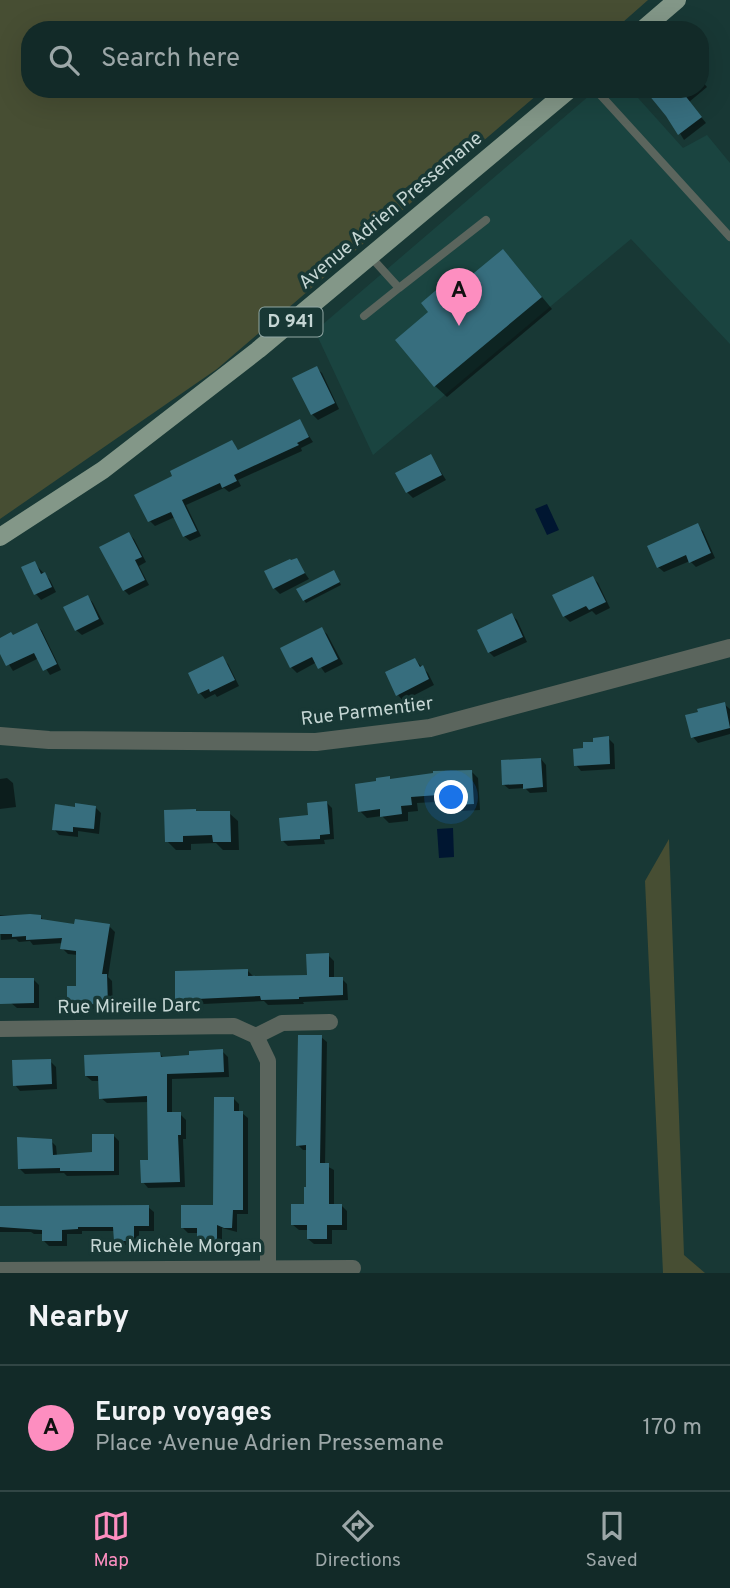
<!DOCTYPE html>
<meta charset="utf-8">
<style>
:root{--surface:#122a28;--page:#1b3230;--text:#f1f3f6;--muted:#9ca7a8;--line:#314645;--accent:#fd8ec0}
body{margin:0;font-family:Overpass,sans-serif;background:var(--page);color:var(--text)}
.you{position:absolute;left:452px;top:798px;width:24px;height:24px;margin:-18px;border:5px solid #fff;border-radius:50%;background:#1a73e8;box-shadow:0 0 0 10px #1a73e833}
.badge{display:grid;place-items:center;width:46px;height:46px;border-radius:50%;background:var(--accent);color:#111;font-size:23px;font-weight:700}
.pin{position:absolute;translate:-50% -58px;filter:drop-shadow(0 2px 4px #0008)}
.pin::after{content:'';position:absolute;top:37px;width:24px;height:21px;background:inherit;clip-path:polygon(0 0,100% 0,50% 100%)}
.list{margin:0;padding:0;list-style:none}
h2{display:flex;justify-content:space-between;align-items:center;height:91px;margin:0;padding:0 28px;font-size:30px}
h2 small{font-size:23px;font-weight:400;color:var(--muted)}
.list li{display:grid;grid-template-columns:46px 1fr auto;gap:21px;align-items:center;box-sizing:border-box;height:126px;padding:0 28px;border-top:2px solid var(--line)}
.list b{display:block;font-size:26px;white-space:nowrap}
.list p{margin:0;font-size:23px;white-space:nowrap;color:var(--muted)}
.list em{font-size:23px;font-style:normal;color:var(--muted)}
.icon{flex:none;width:38px;height:38px;fill:none;stroke:currentColor;stroke-width:2;stroke-linecap:round;stroke-linejoin:round}
.map{position:relative;flex:none;width:730px;height:1273px;overflow:hidden}
.search{position:absolute;background:var(--surface);box-shadow:0 7px 28px #0002;left:21px;right:21px;top:21px;height:77px;display:flex;align-items:center;gap:18px;box-sizing:border-box;padding:0 24px;border-radius:28px;color:var(--muted);font-size:26px}
.sheet{height:217px;background:var(--surface)}
nav{display:flex;justify-content:space-around;align-items:center;box-sizing:border-box;height:98px;border-top:2px solid var(--line);background:var(--surface);font-size:19px;color:var(--muted)}
nav a{display:grid;justify-items:center;gap:4px}
nav .on{color:var(--accent)}
.map>svg:first-child{display:block}
</style>
<div class="map">
<svg width="730" height="1273" viewBox="0 0 730 1273">
<rect width="100%" height="100%" fill="#183835"/>
<path fill="#1a4440" d="M597 89H630L683 148 707 135 730 163V344L631 239 373 455 315 331Z"/>
<path fill="#474e33" d="M0 0H648L614 30H30V89H544L217 369 0 519Z
M669 839 684 1255 705 1273H663L645 881Z"/>
<path fill="#001631" d="M547 504 559 530 547 535 535 509Z
M453 828 454 857 439 858 437 829Z"/>
<path fill="#0007" d="M700 79 707 87 689 102 706 123 684 140 653 89H700Z
M514 263 552 309 447 397 435 386 470 279Z
M316 368 322 373 339 409 318 420 312 414Z
M299 421 313 442 301 448 302 451 238 480 241 486 229 492 224 488 186 505 201 536 190 541 184 536 175 517 155 526 150 521 175 477 232 442 239 451Z
M431 456 446 480 413 498 407 492Z
M697 526 703 531 715 558 696 567 690 561 664 572 658 567Z
M129 534 134 539 146 562 139 566 149 585 129 595 124 590Z
M296 560 309 579 280 594 274 588Z
M34 563 50 580 56 592 41 600 36 594Z
M336 574 341 585 306 603 304 600Z
M593 578 598 583 610 608 596 615 592 611 570 622 564 616Z
M88 597 93 603 104 624 82 635 76 630Z
M512 615 517 620 527 642 494 657 489 652Z
M37 625 42 631 61 670 50 675 39 658 13 671 0 650Z
M321 629 327 634 343 664 325 673 317 662 297 673 291 667Z
M222 658 228 664 239 686 217 697 215 694 205 699 200 693 190 674Z
M415 660 428 673 434 685 403 701 398 695Z
M724 704 730 709V734L698 743 693 737Z
M608 738 614 744 615 769 581 771 576 765 585 750Z
M541 759 546 765 547 792 530 793 525 788 509 789 503 784Z
M471 771 478 778 480 810 461 811 454 804V801L417 803 418 811 408 812V821L389 823 382 816 367 818 360 811 389 778 392 781Z
M7 778 13 783 16 807 0 809V779Z
M327 803 332 808 334 839 324 840 325 844 288 846 283 841Z
M76 808H96L101 813 99 834 78 831V837L59 835 54 829Z
M229 813 238 821 239 850H223L216 843 191 844V850H176L167 841Z
M0 915 40 916 45 922 76 926H109L115 932 108 977 112 981 113 1010 75 1008 69 1003 78 988V955L68 954 62 948 63 943 33 945 30 941 19 942 16 939 1 940Z
M328 955 334 961V979H342L347 984 348 1000 303 1002 304 1004 268 1005 264 1001 183 1005 177 1000 248 971 254 977 309 976Z
M33 979 39 985V1008H17L11 1003Z
M321 1037 327 1042 325 1165 334 1170V1206H342L347 1211V1230H332V1244H314L308 1239V1230H299L293 1225 306 1206 308 1188V1150H303L298 1145Z
M222 1051 228 1057 229 1077 172 1079V1114H180L186 1120V1139H183L185 1187 148 1188 143 1182 149 1162V1102L107 1103 101 1098 100 1081H92L86 1076 160 1054 165 1059Z
M50 1061 56 1067 57 1089 20 1091 15 1085Z
M234 1099 239 1104V1113H242L248 1118V1214H237V1232L222 1228V1244H204L198 1239V1233H188L183 1228 215 1207Z
M113 1135 119 1141V1175L67 1176 64 1173 25 1174 20 1169 51 1141 56 1146 57 1156 94 1154Z
M148 1207 154 1212V1231H139V1245H121L115 1240V1231H82V1234H67V1246H49L44 1241V1234H34L31 1232H0V1208Z"/>
<path fill="#376e7e" d="M644 89H680L702 117 678 135 666 116Z
M503 249 542 297 434 387 395 340 428 312 421 303 462 268 469 277Z
M317 366 335 403 311 415 292 378Z
M300 419 309 437 297 443 299 445 234 475 237 481 222 488 220 483 182 500 197 531 183 537 171 512 148 522 134 495 172 476 170 471 232 440 238 450Z
M431 454 442 475 406 493 395 473Z
M698 523 711 553 689 563 686 555 657 568 647 546Z
M129 532 142 557 135 560 145 580 123 591 99 547Z
M297 558 305 573 273 589 264 571 290 559 291 560Z
M35 561 41 574 45 572 52 587 34 595 21 567Z
M334 570 340 582 303 601 296 589Z
M593 576 606 602 589 610 586 606 563 617 552 595Z
M88 595 99 619 75 631 63 607Z
M512 613 523 637 488 653 477 630Z
M37 623 57 664 43 671 34 653 6 666 0 654V638L11 632 13 635Z
M322 627 338 659 318 669 312 657 290 668 280 648Z
M223 656 235 680 210 692 209 689 198 694 188 673Z
M415 658 420 667 423 665 429 679 396 696 385 672Z
M725 702 730 728 691 738 685 715 698 712 697 709Z
M609 736 610 764 574 766 573 749 583 748V742H593V738Z
M541 758 543 787 523 789V784L502 785 501 760Z
M472 770 474 804 453 805 452 794 411 797 412 805 401 806 402 814 380 817V809L358 812 355 784 376 781V778L390 776V779L433 773V771Z
M327 801 330 834 320 835V839L281 841 279 818 308 815 307 803Z
M75 803 96 806 94 829 73 827V832L52 830 55 804 75 807Z
M196 809V811H230L231 842H213L212 835 183 836V842H165L164 810Z
M30 914 41 915V919L74 924 75 919 110 924 102 974H107L108 1005 67 1003V986H76V951L60 949 62 938 26 940V936L12 937V934H0V916Z
M329 953V977H343V995L299 997V999L261 1000 260 996 175 1000V971L248 969V976L307 975 306 954Z
M0 978H34V1003L0 1004Z
M298 1035H322L320 1163H329V1204H342V1225H327V1239H307V1225H291V1204H304V1187H306V1145L296 1146Z
M223 1049 224 1072 167 1074V1112H181V1135H178L180 1182 141 1183 140 1160H148L147 1096 99 1099 98 1076H85L84 1055 160 1052 161 1057 189 1055V1051Z
M51 1059 52 1084 13 1086 12 1060Z
M214 1097H234V1111H243V1210H233L232 1228H224L217 1225V1240H197V1228H181V1205H213Z
M92 1134H114V1171H60V1168L18 1169 17 1137 52 1139 53 1155 92 1152Z
M149 1205V1226H134V1241H114L113 1227H78V1229L62 1230V1241H42V1230L0 1227V1206Z"/>
<g fill="none" stroke-linecap="round" stroke-linejoin="round">
<path stroke="#5b655d" stroke-width="8" d="M595 89 730 237
M370 256 399 288 486 220
M364 316 399 288"/>
<path stroke="#5b655d" stroke-width="16" d="M0 1029 234 1026 256 1036 268 1061V1273
M256 1036 282 1023 330 1022
M0 1270 353 1268"/>
<path stroke="#5b655d" stroke-width="18" d="M0 736 49 740 316 742 430 728 730 648"/>
<path stroke="#839788" stroke-width="18" d="M642 30 677 0
M0 537 103 470 258 350 570 89"/>
</g>
<g text-anchor="middle" dominant-baseline="central" stroke-width="7" stroke-linejoin="round" paint-order="stroke">
<rect fill="#183835" stroke="#91a7a4" stroke-width="2" x="259.5" y="307.5" width="63" height="29" rx="5"/>
<g font-size="18" font-weight="bold" fill="#c5d6d4">
<text x="291" y="322">D 941</text>
</g>
<g font-size="19" fill="#c5d6d4" stroke="#183835">
<text transform="translate(391 211) rotate(-40)">Avenue Adrien Pressemane</text>
<text transform="translate(367 712) rotate(-7)">Rue Parmentier</text>
<text transform="translate(129 1007) rotate(-1)">Rue Mireille Darc</text>
<text x="176" y="1247">Rue Michèle Morgan</text>
</g>
</g>
</svg>
<div class="you"></div>
<div class="pin badge" style="left:459px;top:326px">A</div>
<div class="search"><svg class="icon" aria-label="search" viewBox="0 0 24 24"><circle cx="10" cy="10" r="6"/><path d="M15 15l6 6"/></svg>Search here</div>
</div>
<section class="sheet">
<h2>Nearby<small></small></h2>
<ul class="list">
<li><span class="badge">A</span><div><b>Europ voyages</b><p>Place · Avenue Adrien Pressemane</p></div><em>170 m</em></li>
</ul>
</section>
<nav>
<a class="on"><svg class="icon" aria-label="map" viewBox="0 0 24 24"><path d="M3 6l6-2 6 2 6-2v14l-6 2-6-2-6 2zM9 4v14M15 6v14"/></svg>Map</a>
<a><svg class="icon" aria-label="directions" viewBox="0 0 24 24"><path d="M12 3l9 9-9 9-9-9zM9 14v-3h6M13 9l2 2-2 2"/></svg>Directions</a>
<a><svg class="icon" aria-label="saved" viewBox="0 0 24 24"><path d="M7 4h10v16l-5-4-5 4z"/></svg>Saved</a>
</nav>
